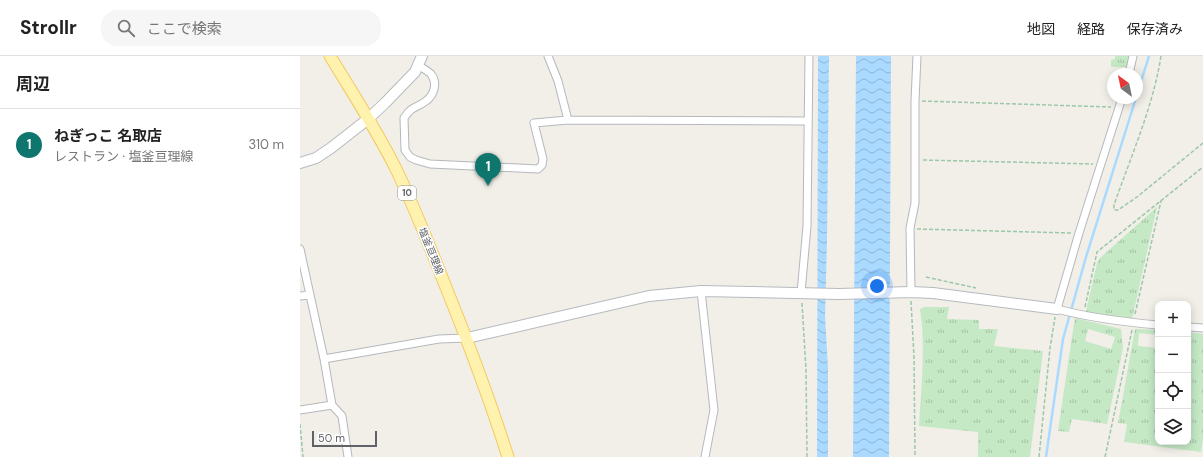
<!DOCTYPE html>
<html lang="ja">
<meta charset="utf-8">
<style>
:root{--surface:#fff;--page:#f6f6f6;--text:#222;--muted:#767676;--line:#e0e0e0;--accent:#0f766e}
body{margin:0;font-family:"DM Sans","Noto Sans JP",sans-serif;background:var(--page);color:var(--text)}
.controls{position:absolute;right:12px;bottom:12px;display:grid;overflow:hidden;border-radius:8px;box-shadow:0 2px 10px #0003}
.controls button{width:36px;height:36px;display:grid;place-items:center;padding:0;border:0;border-bottom:1px solid var(--line);background:var(--surface);color:var(--text);font:20px sans-serif}
.compass{position:absolute;left:807px;top:12px;width:36px;height:36px;border-radius:50%;background:var(--surface);box-shadow:0 2px 10px #0003;rotate:327deg}
.scale{position:absolute;left:12px;bottom:10px;width:65px;box-sizing:border-box;padding-left:4px;border:2px solid #5f6368;border-top:0;font-size:11px;line-height:14px;white-space:nowrap;color:#5f6368;-webkit-text-stroke:3px #fff;paint-order:stroke}
.you{position:absolute;left:577px;top:230px;width:14px;height:14px;margin:-10px;border:3px solid #fff;border-radius:50%;background:#1a73e8;box-shadow:0 0 0 6px #1a73e833}
.badge{display:grid;place-items:center;width:26px;height:26px;border-radius:50%;background:var(--accent);color:#fff;font-size:13px;font-weight:700}
.pin{position:absolute;translate:-50% -33px;filter:drop-shadow(0 1px 2px #0008)}
.pin::after{content:'';position:absolute;top:21px;width:14px;height:12px;background:inherit;clip-path:polygon(0 0,100% 0,50% 100%)}
.list{margin:0;padding:0;list-style:none}
h2{display:flex;justify-content:space-between;align-items:center;height:52px;margin:0;padding:0 16px;font-size:17px}
h2 small{font-size:13px;font-weight:400;color:var(--muted)}
.list li{display:grid;grid-template-columns:26px 1fr auto;gap:12px;align-items:center;box-sizing:border-box;height:72px;padding:0 16px;border-top:1px solid var(--line)}
.list b{display:block;font-size:15px;white-space:nowrap}
.list p{margin:0;font-size:13px;white-space:nowrap;color:var(--muted)}
.list em{font-size:13px;font-style:normal;color:var(--muted)}
.icon{flex:none;width:22px;height:22px;fill:none;stroke:currentColor;stroke-width:2;stroke-linecap:round;stroke-linejoin:round}
.map{position:relative;flex:none;width:903px;height:401px;overflow:hidden}
header{display:flex;align-items:center;gap:24px;box-sizing:border-box;height:56px;padding:0 20px;background:var(--surface);border-bottom:1px solid var(--line)}
header strong{font-size:19px}
nav{display:flex;gap:22px;margin-inline-start:auto;font-size:14px}
.search{width:280px;height:36px;background:var(--page);display:flex;align-items:center;gap:10px;box-sizing:border-box;padding:0 14px;border-radius:16px;color:var(--muted);font-size:15px}
main{display:flex}
aside{flex:1;background:var(--surface)}
.map>svg:first-child{display:block}
</style>
<header>
<strong>Strollr</strong>
<div class="search"><svg class="icon" aria-label="search" viewBox="0 0 24 24"><circle cx="10" cy="10" r="6"/><path d="M15 15l6 6"/></svg>ここで検索</div>
<nav><a>地図</a><a>経路</a><a>保存済み</a></nav>
</header>
<main>
<aside>
<h2>周辺<small></small></h2>
<ul class="list">
<li><span class="badge">1</span><div><b>ねぎっこ 名取店</b><p>レストラン · 塩釜亘理線</p></div><em>310 m</em></li>
</ul>
</aside>
<div class="map">
<svg width="903" height="401" viewBox="0 0 903 401">
<defs>
<pattern id="grass-tufts" width="24" height="20" patternUnits="userSpaceOnUse"><rect width="24" height="20" fill="#c5e8c5"/><path d="M3 7l-1-3M5 7V3M7 7l1-3M15 17l-1-3M17 17v-4M19 17l1-3" fill="none" stroke="#a3c0a4"/></pattern>
<pattern id="water-waves" width="16" height="10" patternUnits="userSpaceOnUse"><rect width="16" height="10" fill="#aadaff"/><path d="M0 5q4-4 8 0t8 0" fill="none" stroke="#8eb4d2"/></pattern>
</defs>
<rect width="100%" height="100%" fill="#f1efe8"/>
<path fill="url(#grass-tufts)" fill-rule="evenodd" d="M815 0H831L827 11H811V4L815 3Z
M857 151 832 263H822L788 257 786 255 797 207 800 202Z
M625 251H649L647 263 679 264V273H698L694 290 743 295 730 401H678V376L619 370C621 332 626 292 620 253Z
M775 262 821 273 823 292 807 368 772 363 769 376 758 375 773 274ZM788 273 815 281 811 293 785 285Z
M835 273 858 274V279L839 277 838 290 858 292V386H888V276L903 278V382L901 396 824 386 827 368 818 367Z"/>
<path fill="url(#water-waves)" d="M518 0H529L527 186 525 260 528 312V401H517Z
M556 0H591L589 401H553Z"/>
<g fill="none" stroke-linecap="round" stroke-linejoin="round">
<path stroke="#aadaff" stroke-width="2.5" d="M837 38 849 0
M746 401 763 283 786 201 836 42"/>
<g stroke="#b5b8bc" stroke-width="9">
<path id="street" d="M248 0 258 25 268 64
M118 9C122 12 128 15 131 18 138 27 134 39 126 45 115 53 113 49 104 62L105 94 110 101 116 104 130 108 238 113 242 109 243 103 234 67 268 64 508 65
M829 18 833 0
M822 42 779 177 757 253C790 262 824 266 858 269
M0 193 24 303 32 349 0 354
M401 235 414 354 405 401
M611 236 610 172 615 147V45L617 0
M501 237 507 170 509 0
M0 240 10 239
M888 271 903 272
M24 303 139 283 167 282
M32 349 42 360 48 401"/>
</g>
<g stroke="#b6babf" stroke-width="12">
<path id="secondary" d="M0 107 16 102 31 92 68 63 85 47 115 16 122 0
M167 282 349 240 401 235 539 238 611 236 633 237 757 253"/>
</g>
<g stroke="#f2c960" stroke-width="13">
<path id="primary" d="M30 0C53 38 78 76 97 115 114 151 129 188 143 224 167 283 189 341 208 401"/>
</g>
<path stroke="#9cc7a9" stroke-width="1.5" stroke-dasharray="4 2" stroke-linecap="butt" d="M861 0C853 51 831 100 814 149V154H818L837 141 903 87
M622 45 811 51
M623 104 793 108
M617 173 771 177
M626 221 676 232
M611 245 614 301 615 401
M502 247 506 314 507 401
M785 251 797 196 903 111
M835 258 861 145
M0 368 3 401
M739 401 750 292 755 261
M805 401 832 274"/>
<use href="#street" stroke="#fff" stroke-width="7"/>
<use href="#secondary" stroke="#fff" stroke-width="10"/>
<use href="#primary" stroke="#fff2af" stroke-width="11"/>
</g>
<g text-anchor="middle" dominant-baseline="central" stroke-width="3" stroke-linejoin="round" paint-order="stroke">
<rect fill="#fff" stroke="#8f9295" stroke-width="1" x="98" y="130" width="18" height="14" rx="3"/>
<g font-size="9" font-weight="bold" fill="#5f6368">
<text x="107" y="137">10</text>
</g>
<g font-size="10" fill="#5f6368" stroke="#fff">
<text transform="translate(131 195) rotate(68)">塩釜亘理線</text>
</g>
</g>
</svg>
<div class="controls">
<button>+</button>
<button>−</button>
<button><svg class="icon" aria-label="locate" viewBox="0 0 24 24"><circle cx="12" cy="12" r="6"/><path d="M12 2v4M12 18v4M2 12h4M18 12h4"/></svg></button>
<button><svg class="icon" aria-label="layers" viewBox="0 0 24 24"><path d="M12 4l9 5-9 5-9-5zM3 14l9 5 9-5"/></svg></button>
</div>
<svg class="compass" viewBox="-18 -18 36 36"><path d="M0-13l5 13h-10z" fill="#e53935"/><path d="M0 13l5-13h-10z" fill="#767676"/></svg>
<div class="scale">50 m</div>
<div class="you"></div>
<div class="pin badge" style="left:188px;top:130px">1</div>
</div>
</main>
